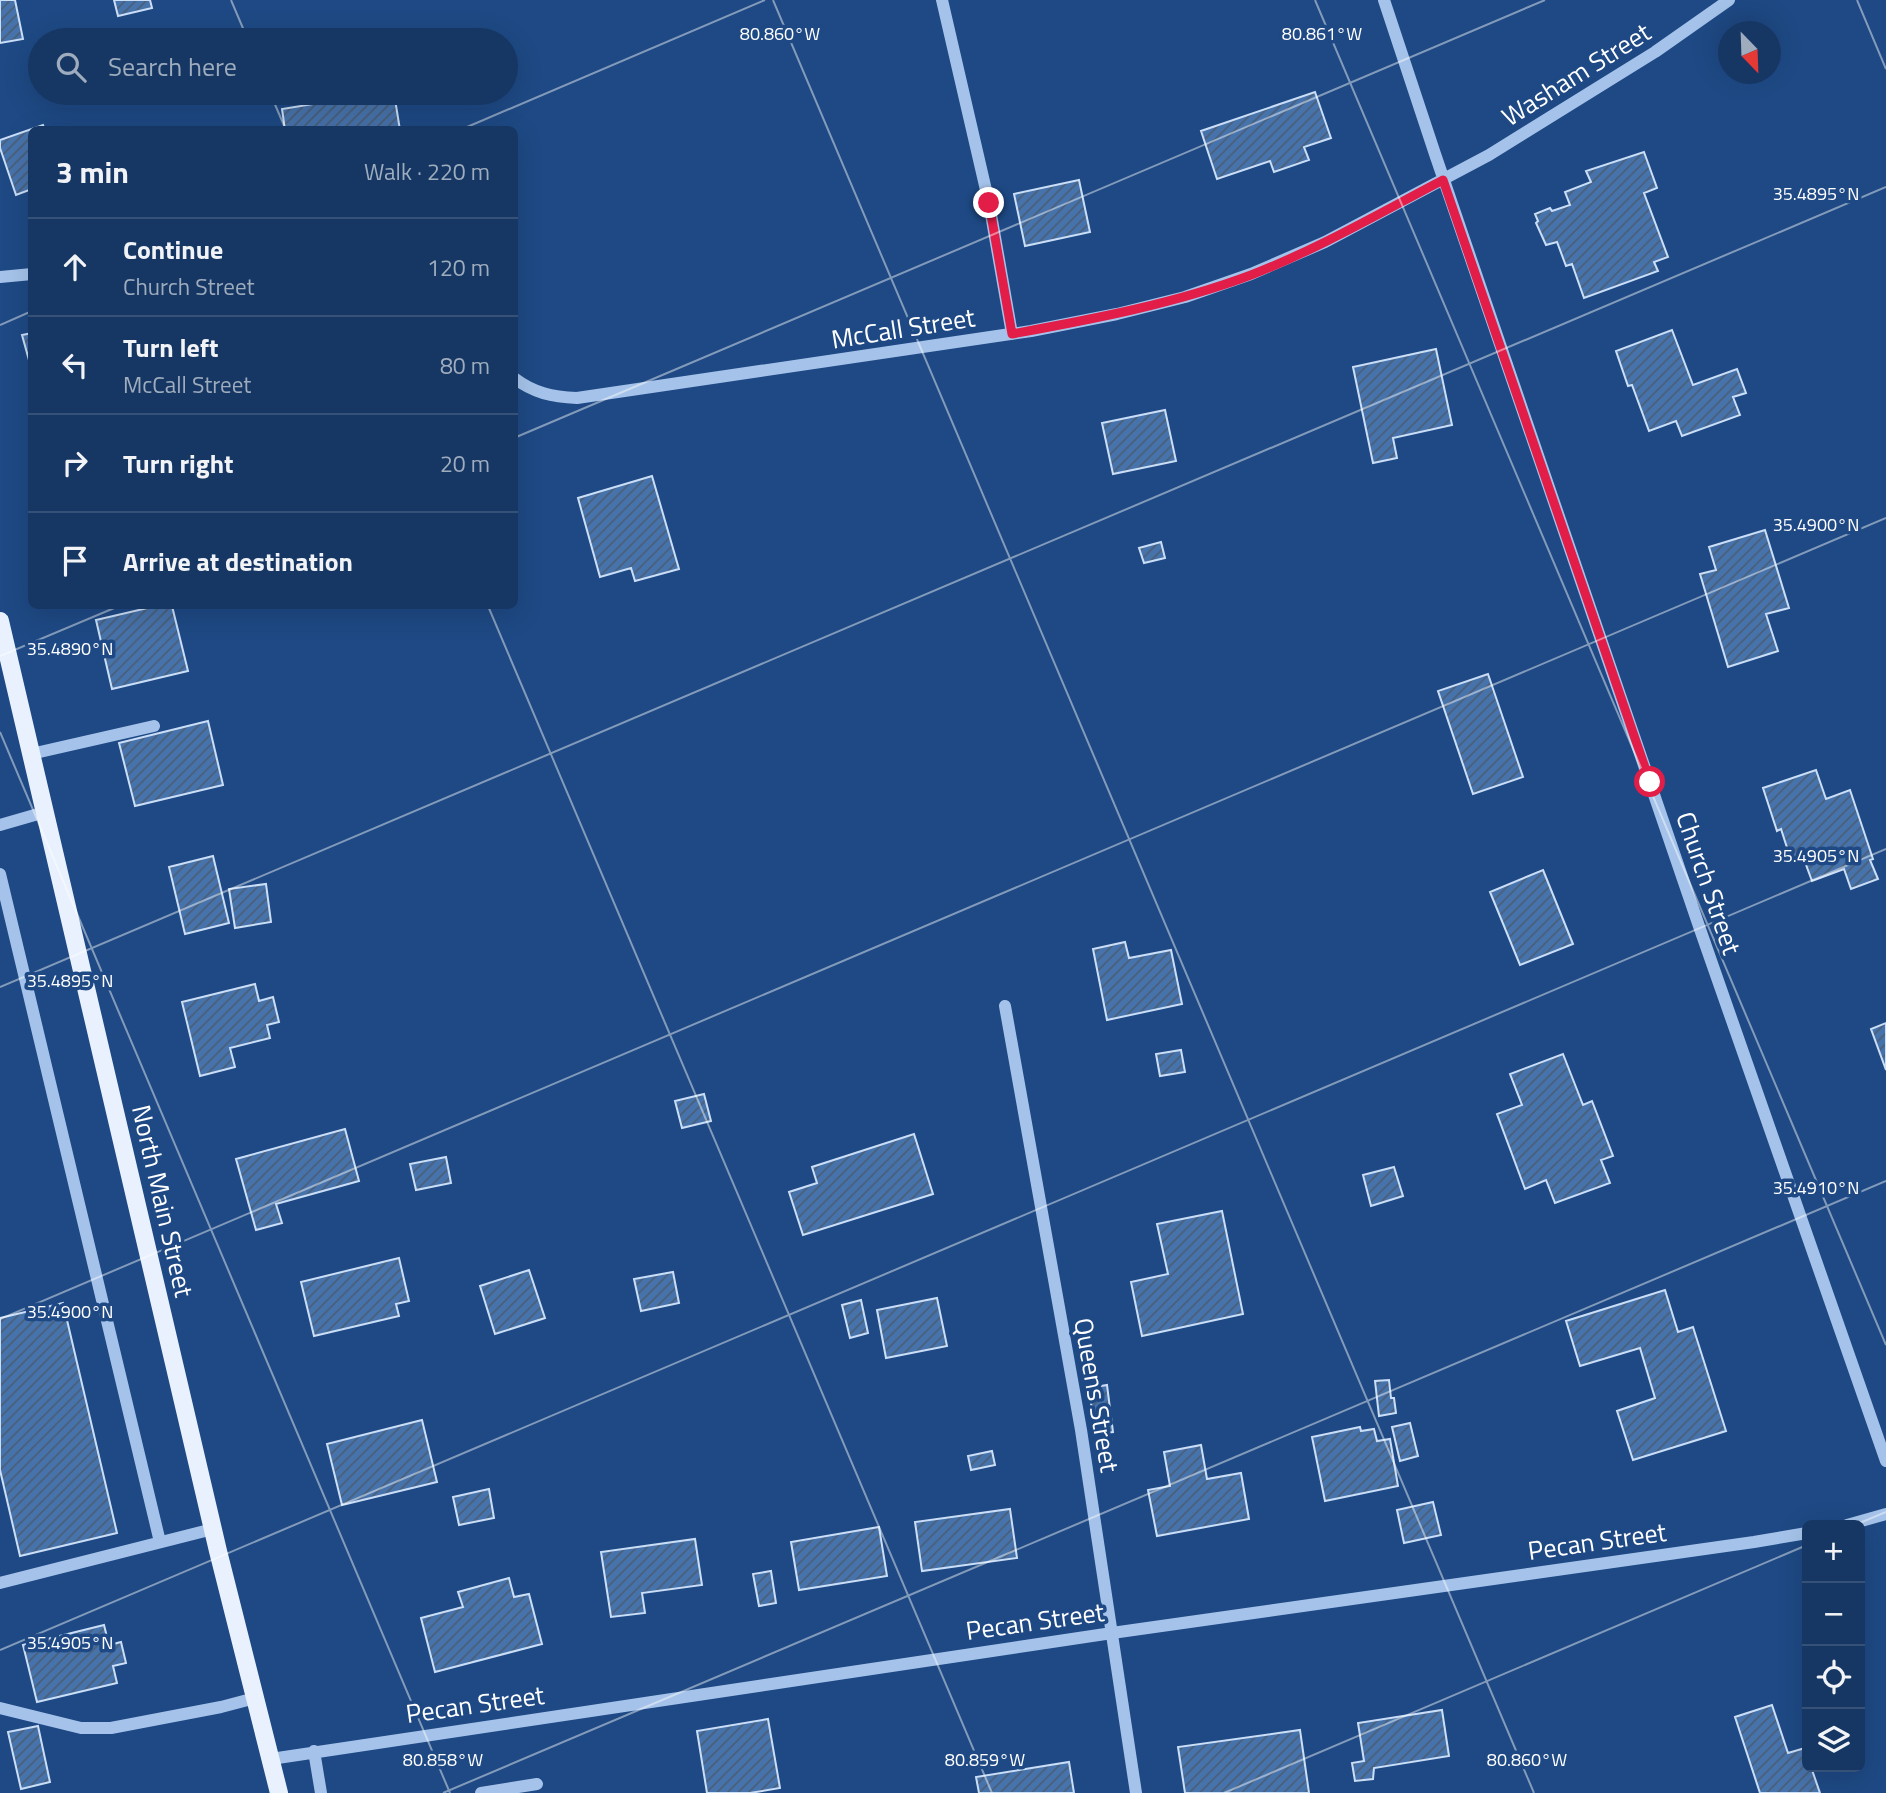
<!DOCTYPE html>
<meta charset="utf-8">
<style>
:root{--surface:#163763;--page:#23426c;--text:#f1f3f6;--muted:#9eacbe;--line:#355178}
body{margin:0;font-family:"Titillium Web",sans-serif;background:var(--page);color:var(--text)}
.controls{position:absolute;right:21px;bottom:21px;display:grid;overflow:hidden;border-radius:10px;box-shadow:0 7px 28px #0002}
.controls button{width:63px;height:63px;display:grid;place-items:center;padding:0;border:0;border-bottom:2px solid var(--line);background:var(--surface);color:var(--text);font:35px sans-serif}
.compass{position:absolute;left:1718px;top:21px;width:63px;height:63px;border-radius:50%;background:var(--surface);box-shadow:0 7px 28px #0002;rotate:157deg}
.stop{position:absolute;width:21px;height:21px;margin:-16px;border:5px solid #e11d48;border-radius:50%;background:#fff}
.stop.end{background:#e11d48;border-color:#fff;box-shadow:0 2px 7px #0008}
.list{margin:0;padding:0;list-style:none}
h2{display:flex;justify-content:space-between;align-items:center;height:91px;margin:0;padding:0 28px;font-size:30px}
h2 small{font-size:23px;font-weight:400;color:var(--muted)}
.list li{display:grid;grid-template-columns:46px 1fr auto;gap:21px;align-items:center;box-sizing:border-box;height:98px;padding:0 28px;border-top:2px solid var(--line)}
.list b{display:block;font-size:26px;white-space:nowrap}
.list p{margin:0;font-size:23px;white-space:nowrap;color:var(--muted)}
.list em{font-size:23px;font-style:normal;color:var(--muted)}
.icon{flex:none;width:38px;height:38px;fill:none;stroke:currentColor;stroke-width:2;stroke-linecap:round;stroke-linejoin:round}
.map{position:relative;flex:none;width:1886px;height:1793px;overflow:hidden}
.search{position:absolute;background:var(--surface);box-shadow:0 7px 28px #0002;left:28px;top:28px;width:490px;height:77px;display:flex;align-items:center;gap:18px;box-sizing:border-box;padding:0 24px;border-radius:38px;color:var(--muted);font-size:26px}
.panel{position:absolute;background:var(--surface);box-shadow:0 7px 28px #0002;left:28px;top:126px;width:490px;height:483px;border-radius:10px}
.map>svg:first-child{display:block}
</style>
<div class="map">
<svg width="1886" height="1793" viewBox="0 0 1886 1793">
<defs>
<pattern id="building-hatch" width="6" height="6" patternUnits="userSpaceOnUse" patternTransform="scale(1.75)"><rect width="6" height="6" fill="#4773ac"/><path d="M-1 1l2-2M0 6l6-6M5 7l2-2" fill="none" stroke="#4a5e77"/></pattern>
</defs>
<rect width="100%" height="100%" fill="#1e4984"/>
<path fill="url(#building-hatch)" stroke="#cadef7" stroke-width="2" d="M0 0H15L23 39 0 43Z
M114 0H150L152 8 118 16Z
M1315 92 1331 138 1304 147 1309 160 1274 172 1270 161 1217 179 1201 131Z
M381 93H394L400 130H285L282 109Z
M43 125 45 130H32V198L29 190 16 195 0 148V140Z
M1644 152 1657 188 1644 193 1668 257 1654 262 1658 271 1584 298 1572 264 1566 266 1557 242 1546 245 1536 223 1538 221 1535 214 1550 208 1552 211 1570 205 1565 192 1591 182 1586 171Z
M1079 180 1090 232 1025 246 1014 194Z
M1672 330 1693 385 1737 369 1746 393 1733 397 1740 415 1682 436 1676 421 1649 431 1632 385 1628 386 1616 351Z
M32 333V371L22 335Z
M1436 349 1452 425 1393 438 1397 458 1373 463 1353 367Z
M1165 410 1176 461 1113 474 1102 423Z
M652 476 679 569 635 581 631 568 600 577 578 498Z
M1765 530 1789 608 1766 614 1778 651 1728 667 1700 574 1716 570 1709 547Z
M1161 542 1165 558 1144 563 1139 548Z
M156 606H172L188 671 112 689 96 620Z
M1488 674 1523 777 1473 794 1438 691Z
M208 721 223 785 135 806 119 743Z
M1816 770 1826 799 1850 790 1873 859 1870 860 1878 879 1851 889 1844 869 1812 881 1802 854 1790 857 1781 829 1777 831 1763 788Z
M213 856 229 923 185 934 169 867Z
M1543 870 1573 944 1520 965 1490 892Z
M266 884 271 922 235 928 229 889Z
M1125 942 1129 958 1171 950 1182 1004 1107 1020 1093 949Z
M255 984 259 1001 273 997 279 1022 267 1025 270 1038 230 1048 235 1067 200 1076 182 1002Z
M1886 1023V1070L1871 1029Z
M1181 1050 1185 1072 1160 1076 1156 1054Z
M1563 1054 1583 1105 1592 1101 1613 1156 1601 1160 1610 1183 1555 1203 1546 1180 1525 1189 1497 1114 1522 1105 1510 1074Z
M704 1094 711 1121 682 1128 675 1101Z
M345 1129 359 1181 276 1204 282 1223 256 1230 236 1159Z
M914 1134 933 1194 803 1235 789 1192 817 1183 812 1167Z
M446 1157 451 1183 416 1190 410 1164Z
M1394 1167 1403 1196 1371 1206 1363 1175Z
M1222 1211 1243 1314 1142 1336 1131 1282 1168 1274 1157 1224Z
M399 1258 409 1301 396 1304 399 1316 314 1336 301 1282Z
M529 1270 545 1318 495 1334 480 1286Z
M673 1272 679 1303 641 1311 634 1279Z
M1665 1290 1678 1332 1693 1327 1726 1431 1633 1460 1617 1411 1655 1398 1640 1348 1580 1366 1566 1321Z
M937 1298 947 1346 886 1358 877 1310Z
M861 1300 868 1333 850 1338 842 1305Z
M63 1303 117 1533 20 1556 0 1470V1318Z
M1389 1380 1391 1398H1394L1396 1413 1379 1416 1375 1381Z
M1107 1385 1113 1432 1095 1434 1089 1388Z
M422 1420 437 1482 342 1505 327 1444Z
M1410 1423 1418 1456 1400 1461 1392 1427Z
M1360 1427 1361 1431 1374 1429 1377 1441 1390 1439 1398 1486 1325 1501 1312 1437Z
M1201 1445 1207 1479 1241 1473 1249 1519 1157 1536 1148 1490 1170 1486 1164 1452Z
M992 1451 995 1465 971 1470 968 1456Z
M489 1489 494 1518 459 1525 453 1497Z
M1433 1502 1441 1535 1404 1543 1397 1510Z
M1010 1509 1017 1558 922 1571 915 1522Z
M879 1527 887 1576 799 1590 791 1542Z
M695 1539 702 1585 642 1593 645 1613 611 1617 601 1552Z
M771 1571 776 1603 759 1606 753 1574Z
M509 1578 514 1597 529 1594 542 1644 435 1672 421 1618 463 1607 458 1592Z
M104 1625 109 1645 121 1642 126 1663 113 1666 117 1683 37 1702 23 1645Z
M1772 1705 1788 1753 1805 1748 1807 1754V1767H1811L1820 1793H1760L1735 1717Z
M1442 1710 1449 1756 1374 1768 1373 1779 1355 1781 1352 1763 1364 1761 1358 1723Z
M768 1719 780 1788 750 1793H707L697 1731Z
M38 1726 50 1782 21 1789 8 1732Z
M1300 1730 1309 1793H1185L1178 1747Z
M1069 1762 1074 1793H979L976 1777Z"/>
<g fill="none" stroke-linecap="round" stroke-linejoin="round">
<path stroke="#a5c3ea" stroke-width="12" d="M942 0 989 203 1012 334
M1384 0 1435 154 1701 932 1886 1461
M0 277 32 274
M514 378C534 393 552 397 577 398L1031 331 1117 314 1185 297 1251 274 1325 242 1489 155 1655 52 1729 0
M31 754 154 726
M0 825 45 812
M0 874 160 1542
M1005 1006 1081 1430 1136 1793
M1847 1525 1886 1514
M0 1583 213 1529
M0 1708 81 1728H111L221 1707 255 1698
M314 1751 321 1793
M271 1759 1112 1633 1754 1542 1807 1533
M481 1793 537 1784"/>
<path stroke="#e9f1fe" stroke-width="18" d="M0 621 218 1551 279 1793"/>
</g>
<g fill="none" stroke-linecap="round" stroke-linejoin="round">
<path stroke="#e11d48" stroke-width="9" d="M989 203 1012 334C1093 319 1174 304 1251 275 1318 249 1380 213 1443 180L1650 782"/>
</g>
<path fill="none" stroke="#fff" stroke-width="2" stroke-opacity="0.45" d="M231 0 248 40M773 0 1534 1793M1315 0 1886 1345M1857 0 1886 69M270 93 286 130M460 130 765 0M0 325 32 311M514 438 1545 0M488 606 992 1793M0 656 119 606M0 732 450 1793M0 987 1886 187M0 1319 1886 518M1855 1525 1886 1512M0 1650 1886 849M443 1793 1886 1181M1224 1793 1807 1545"/>
<g text-anchor="middle" dominant-baseline="central" stroke-width="7" stroke-linejoin="round" paint-order="stroke">
<g font-size="26" fill="#fff" stroke="#1e4984">
<text transform="translate(1576 74) rotate(-32)">Washam Street</text>
<text transform="translate(903 328) rotate(-9)">McCall Street</text>
<text transform="translate(1709 883) rotate(71)">Church Street</text>
<text transform="translate(163 1201) rotate(77)">North Main Street</text>
<text transform="translate(1097 1395) rotate(80)">Queens Street</text>
<text transform="translate(1597 1541) rotate(-8)">Pecan Street</text>
<text transform="translate(1035 1621) rotate(-8)">Pecan Street</text>
<text transform="translate(475 1704) rotate(-8)">Pecan Street</text>
</g>
</g>
<g font-size="18" text-anchor="middle" fill="#fff" stroke="#1e4984" stroke-width="7" stroke-linejoin="round" paint-order="stroke">
<text x="780" y="40">80.860°W</text>
<text x="1322" y="40">80.861°W</text>
<text x="1816" y="200">35.4895°N</text>
<text x="1816" y="531">35.4900°N</text>
<text x="70" y="655">35.4890°N</text>
<text x="1816" y="862">35.4905°N</text>
<text x="70" y="987">35.4895°N</text>
<text x="1816" y="1194">35.4910°N</text>
<text x="70" y="1318">35.4900°N</text>
<text x="70" y="1649">35.4905°N</text>
<text x="443" y="1766">80.858°W</text>
<text x="985" y="1766">80.859°W</text>
<text x="1527" y="1766">80.860°W</text>
</g>
</svg>
<div class="controls">
<button>+</button>
<button>−</button>
<button><svg class="icon" aria-label="locate" viewBox="0 0 24 24"><circle cx="12" cy="12" r="6"/><path d="M12 2v4M12 18v4M2 12h4M18 12h4"/></svg></button>
<button><svg class="icon" aria-label="layers" viewBox="0 0 24 24"><path d="M12 4l9 5-9 5-9-5zM3 14l9 5 9-5"/></svg></button>
</div>
<svg class="compass" viewBox="-18 -18 36 36"><path d="M0-13l5 13h-10z" fill="#e53935"/><path d="M0 13l5-13h-10z" fill="#9eacbe"/></svg>
<div class="stop" style="left:1650px;top:782px"></div>
<div class="stop end" style="left:989px;top:203px"></div>
<div class="search"><svg class="icon" aria-label="search" viewBox="0 0 24 24"><circle cx="10" cy="10" r="6"/><path d="M15 15l6 6"/></svg>Search here</div>
<section class="panel">
<h2>3 min<small>Walk · 220 m</small></h2>
<ul class="list">
<li><svg class="icon" aria-label="ahead" viewBox="0 0 24 24"><path d="M12 20V5M6 11l6-6 6 6"/></svg><div><b>Continue</b><p>Church Street</p></div><em>120 m</em></li>
<li><svg class="icon" aria-label="left" viewBox="0 0 24 24"><path d="M17 20v-9H6M10 6l-5 5 5 5"/></svg><div><b>Turn left</b><p>McCall Street</p></div><em>80 m</em></li>
<li><svg class="icon" aria-label="right" viewBox="0 0 24 24"><path d="M7 20v-9h11M14 6l5 5-5 5"/></svg><div><b>Turn right</b></div><em>20 m</em></li>
<li><svg class="icon" aria-label="arrive" viewBox="0 0 24 24"><path d="M6 21V4h12l-3 4 3 4H6"/></svg><div><b>Arrive at destination</b></div></li>
</ul>
</section>
</div>
